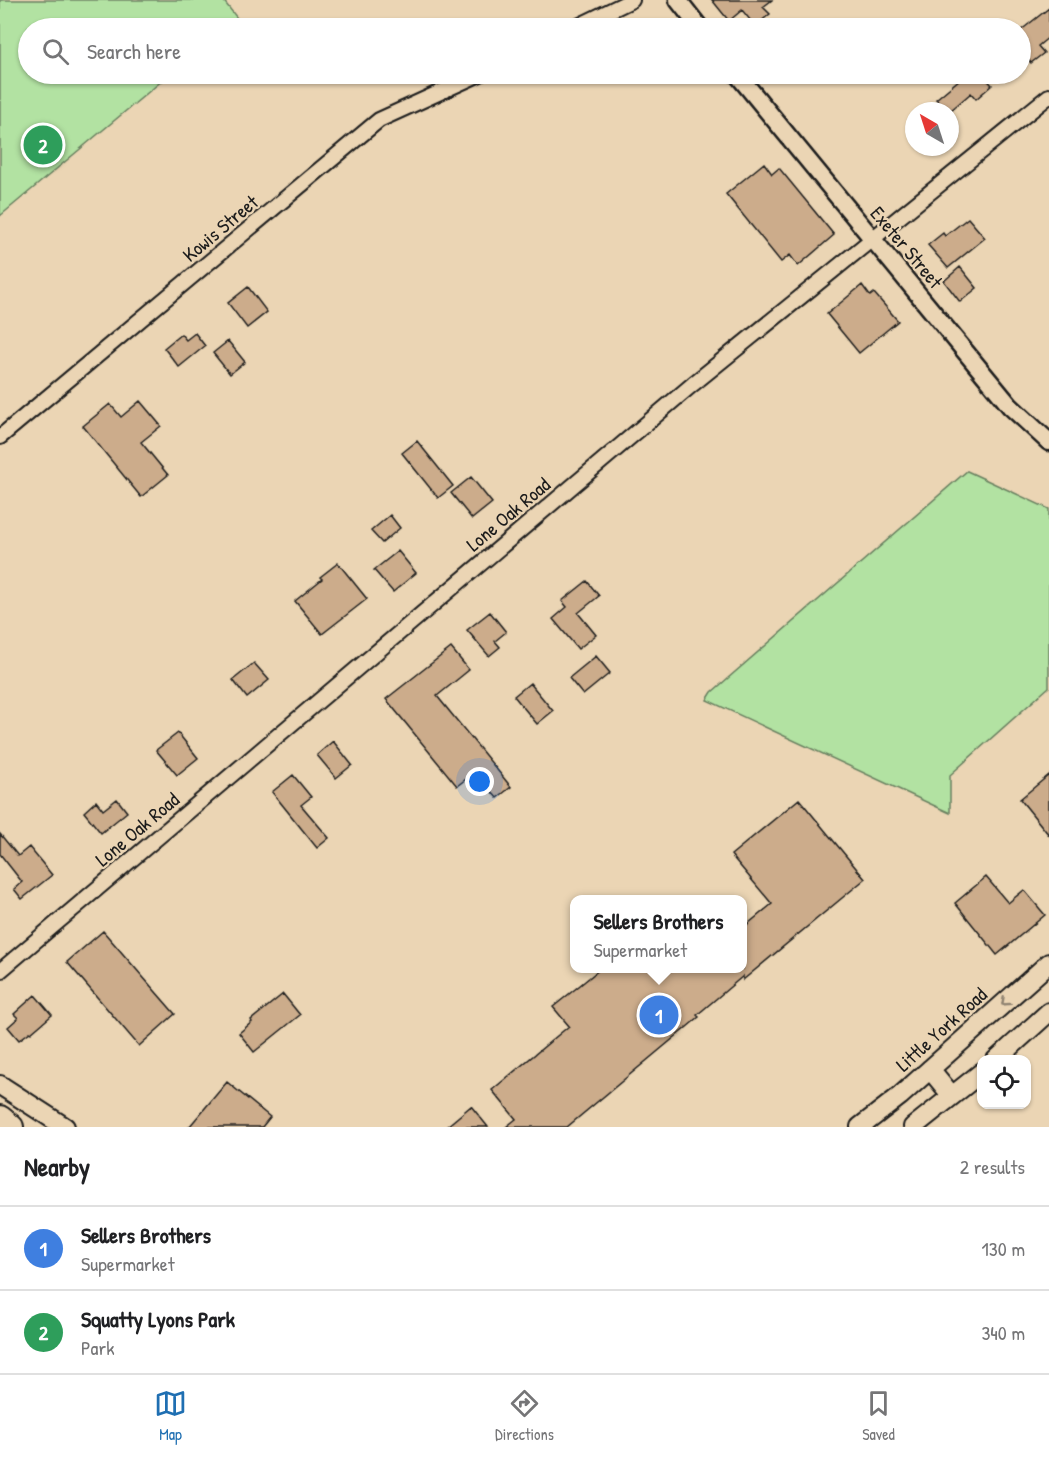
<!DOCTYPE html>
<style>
:root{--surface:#fff;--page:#f6f6f6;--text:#202124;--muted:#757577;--line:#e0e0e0;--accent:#1f6fb2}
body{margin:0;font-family:"Patrick Hand",sans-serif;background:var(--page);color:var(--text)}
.controls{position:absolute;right:18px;bottom:18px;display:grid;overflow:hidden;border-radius:12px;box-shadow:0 2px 4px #0004}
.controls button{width:54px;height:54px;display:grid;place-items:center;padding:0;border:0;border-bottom:2px solid var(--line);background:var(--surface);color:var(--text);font:30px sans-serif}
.compass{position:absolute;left:905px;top:102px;width:54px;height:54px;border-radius:50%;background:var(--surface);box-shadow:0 2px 4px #0004;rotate:321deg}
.you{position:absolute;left:480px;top:782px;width:21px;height:21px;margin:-15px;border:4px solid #fff;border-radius:50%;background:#1a73e8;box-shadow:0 0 0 9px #1a73e833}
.badge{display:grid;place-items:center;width:39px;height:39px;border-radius:50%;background:var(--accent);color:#fff;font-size:20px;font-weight:700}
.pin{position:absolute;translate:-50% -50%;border:3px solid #fff;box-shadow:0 2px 6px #0006}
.popup{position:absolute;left:570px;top:895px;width:177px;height:78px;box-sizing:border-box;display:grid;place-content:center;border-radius:12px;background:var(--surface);filter:drop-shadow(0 2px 4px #0005);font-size:20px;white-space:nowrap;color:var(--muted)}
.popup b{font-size:22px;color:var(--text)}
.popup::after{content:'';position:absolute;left:50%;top:100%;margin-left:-12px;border:12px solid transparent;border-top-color:var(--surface)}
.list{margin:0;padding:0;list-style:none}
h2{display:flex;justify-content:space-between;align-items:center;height:78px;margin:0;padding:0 24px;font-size:26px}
h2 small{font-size:20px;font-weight:400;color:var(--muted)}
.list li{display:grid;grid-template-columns:39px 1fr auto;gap:18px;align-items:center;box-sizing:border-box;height:84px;padding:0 24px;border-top:2px solid var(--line)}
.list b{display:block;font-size:22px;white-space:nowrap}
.list p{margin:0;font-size:20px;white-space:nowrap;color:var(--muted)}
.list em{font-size:20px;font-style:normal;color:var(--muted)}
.icon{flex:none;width:33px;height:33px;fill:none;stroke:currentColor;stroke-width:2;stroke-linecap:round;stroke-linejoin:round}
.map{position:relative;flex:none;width:1049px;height:1127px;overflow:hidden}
.search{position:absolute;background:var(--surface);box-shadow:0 2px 4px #0004;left:18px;right:18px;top:18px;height:66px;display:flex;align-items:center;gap:15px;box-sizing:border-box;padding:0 21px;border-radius:33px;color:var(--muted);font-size:22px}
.sheet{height:246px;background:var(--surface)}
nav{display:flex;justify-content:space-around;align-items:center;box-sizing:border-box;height:84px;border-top:2px solid var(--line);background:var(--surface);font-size:16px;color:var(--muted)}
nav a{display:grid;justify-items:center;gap:3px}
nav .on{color:var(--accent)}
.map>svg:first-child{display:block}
</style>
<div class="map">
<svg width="1049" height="1127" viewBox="0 0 1049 1127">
<rect width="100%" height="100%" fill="#ebd5b4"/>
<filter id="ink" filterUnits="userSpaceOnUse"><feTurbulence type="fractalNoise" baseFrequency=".0167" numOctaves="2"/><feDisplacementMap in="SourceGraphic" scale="12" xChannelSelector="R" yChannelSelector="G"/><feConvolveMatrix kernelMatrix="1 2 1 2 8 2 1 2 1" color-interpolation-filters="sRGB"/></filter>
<g filter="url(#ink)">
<path fill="#b2e2a2" stroke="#677f5f" stroke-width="1.5" d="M0 0H223L237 18 224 28H28V74H170L0 216Z
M967 471 1049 509V687L950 775V813L707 700 712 692Z"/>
<path fill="#ccac8b" stroke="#1c1c1c" stroke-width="1.5" d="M712 0H772L763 7 770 14 755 26 742 10 729 21Z
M1049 8V37L1038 46 1044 53 1031 63 1020 50V31Z
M966 74H982L992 85 976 99 971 93 950 111H947L936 99Z
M764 163 772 174 779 168 834 235 798 266 790 255 781 262 726 194Z
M968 218 985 238 948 268 928 245 943 233 945 236Z
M960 267 977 288 960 302 944 281Z
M862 285 870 296 874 293 898 321 859 353 827 314Z
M248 287 267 312 247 328 228 303Z
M195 333 205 346 179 367 164 348 181 334 186 340Z
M228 341 245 362 230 374 213 353Z
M140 401 161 426 141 442 168 475 141 497 83 426 110 404 121 417Z
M417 441 453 486 438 498 402 453Z
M471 477 492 503 472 519 451 493Z
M390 515 400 528 382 543 371 531Z
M398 551 416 573 393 592 374 570Z
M338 563 367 599 322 634 295 601 322 579 320 577Z
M587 581 599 596 578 613 596 635 578 649 553 619 567 607 562 601Z
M490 612 506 632 495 641 500 647 489 656 467 630Z
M451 648 469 670 437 696 511 787 497 798 475 772 457 786 386 699Z
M596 656 610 673 583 695 569 678Z
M254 663 269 680 247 698 233 680Z
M530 683 553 711 537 724 514 696Z
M178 733 198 758 177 775 156 750Z
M333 741 352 765 336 778 317 755Z
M293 775 311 797 301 805 329 838 317 848 272 792Z
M1049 775V835L1020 799Z
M117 799 127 812 101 833 84 812 96 801 103 810Z
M799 799 865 879 743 980V976L697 1015 699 1017 567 1127H506L516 1119 492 1090 569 1026 553 1007 600 969H743V928L772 904 731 855Z
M0 834 18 856 29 847 52 875 22 899 14 889 22 882 0 854Z
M986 877 1008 903 1024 890 1045 915 997 955 955 903Z
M103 931 175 1014 139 1046 67 962Z
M283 994 300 1015 254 1052 239 1033 252 1022 251 1020Z
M35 995 52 1015 31 1033 30 1032 19 1040 8 1027 18 1018 14 1014Z
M227 1082 270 1117 262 1127H189Z
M471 1106 488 1127H446Z"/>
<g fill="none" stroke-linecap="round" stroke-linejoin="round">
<g stroke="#1c1c1c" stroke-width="18">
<path id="minor" d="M574 28 632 0
M0 437 379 120 480 74
M0 971 693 384 1049 96"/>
</g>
<g stroke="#1c1c1c" stroke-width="21">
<path id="tertiary" d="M678 0 700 28
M737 74 1010 406 1049 442"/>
</g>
<g stroke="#1c1c1c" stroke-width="22">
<path id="secondary" d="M996 1060 1049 1012
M930 1069 952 1096
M0 1085 65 1127
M860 1127 900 1096 1049 963
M913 1127 982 1072"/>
</g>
<g stroke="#1c1c1c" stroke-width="28">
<path id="motorway" d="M0 1118 11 1127"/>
</g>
<use href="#minor" stroke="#ebd5b4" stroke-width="14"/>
<use href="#tertiary" stroke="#ebd5b4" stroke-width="16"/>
<use href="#secondary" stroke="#ebd5b4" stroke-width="18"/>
<use href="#motorway" stroke="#ebd5b4" stroke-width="24"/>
</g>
<defs><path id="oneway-chevron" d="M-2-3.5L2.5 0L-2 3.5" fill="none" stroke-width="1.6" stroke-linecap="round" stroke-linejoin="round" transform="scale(1.5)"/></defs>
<use stroke="#8e8270" href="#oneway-chevron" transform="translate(1005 1002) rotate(138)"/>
</g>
<g text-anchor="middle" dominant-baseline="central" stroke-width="4.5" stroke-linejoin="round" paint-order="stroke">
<g font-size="20" fill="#1c1c1c" stroke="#ebd5b4">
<text transform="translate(220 228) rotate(-40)">Kowis Street</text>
<text transform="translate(907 247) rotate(50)">Exeter Street</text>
<text transform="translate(508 514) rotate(-40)">Lone Oak Road</text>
<text transform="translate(137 829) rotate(-40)">Lone Oak Road</text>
<text transform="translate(941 1029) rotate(-42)">Little York Road</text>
</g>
</g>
</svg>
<div class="controls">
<button><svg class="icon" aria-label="locate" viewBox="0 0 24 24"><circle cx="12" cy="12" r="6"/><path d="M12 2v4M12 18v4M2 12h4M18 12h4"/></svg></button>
</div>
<svg class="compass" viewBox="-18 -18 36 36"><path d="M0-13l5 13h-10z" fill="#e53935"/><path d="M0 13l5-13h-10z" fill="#757577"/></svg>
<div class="you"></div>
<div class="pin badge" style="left:659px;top:1015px;background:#3f7fe0">1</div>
<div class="popup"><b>Sellers Brothers</b>Supermarket</div>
<div class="pin badge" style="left:43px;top:145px;background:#2e9e5b">2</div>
<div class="search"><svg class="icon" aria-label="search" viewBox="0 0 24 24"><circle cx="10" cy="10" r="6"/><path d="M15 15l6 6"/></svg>Search here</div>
</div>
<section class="sheet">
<h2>Nearby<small>2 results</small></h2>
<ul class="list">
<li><span class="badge" style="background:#3f7fe0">1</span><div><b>Sellers Brothers</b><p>Supermarket</p></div><em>130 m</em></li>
<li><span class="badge" style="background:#2e9e5b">2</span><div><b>Squatty Lyons Park</b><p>Park</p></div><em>340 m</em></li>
</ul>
</section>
<nav>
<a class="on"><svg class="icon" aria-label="map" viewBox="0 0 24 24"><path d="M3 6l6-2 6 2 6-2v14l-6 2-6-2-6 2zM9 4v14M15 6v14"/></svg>Map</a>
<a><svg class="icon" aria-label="directions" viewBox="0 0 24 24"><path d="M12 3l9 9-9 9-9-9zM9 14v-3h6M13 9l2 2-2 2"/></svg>Directions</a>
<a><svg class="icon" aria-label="saved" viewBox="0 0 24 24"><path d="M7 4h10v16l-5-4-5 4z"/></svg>Saved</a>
</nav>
